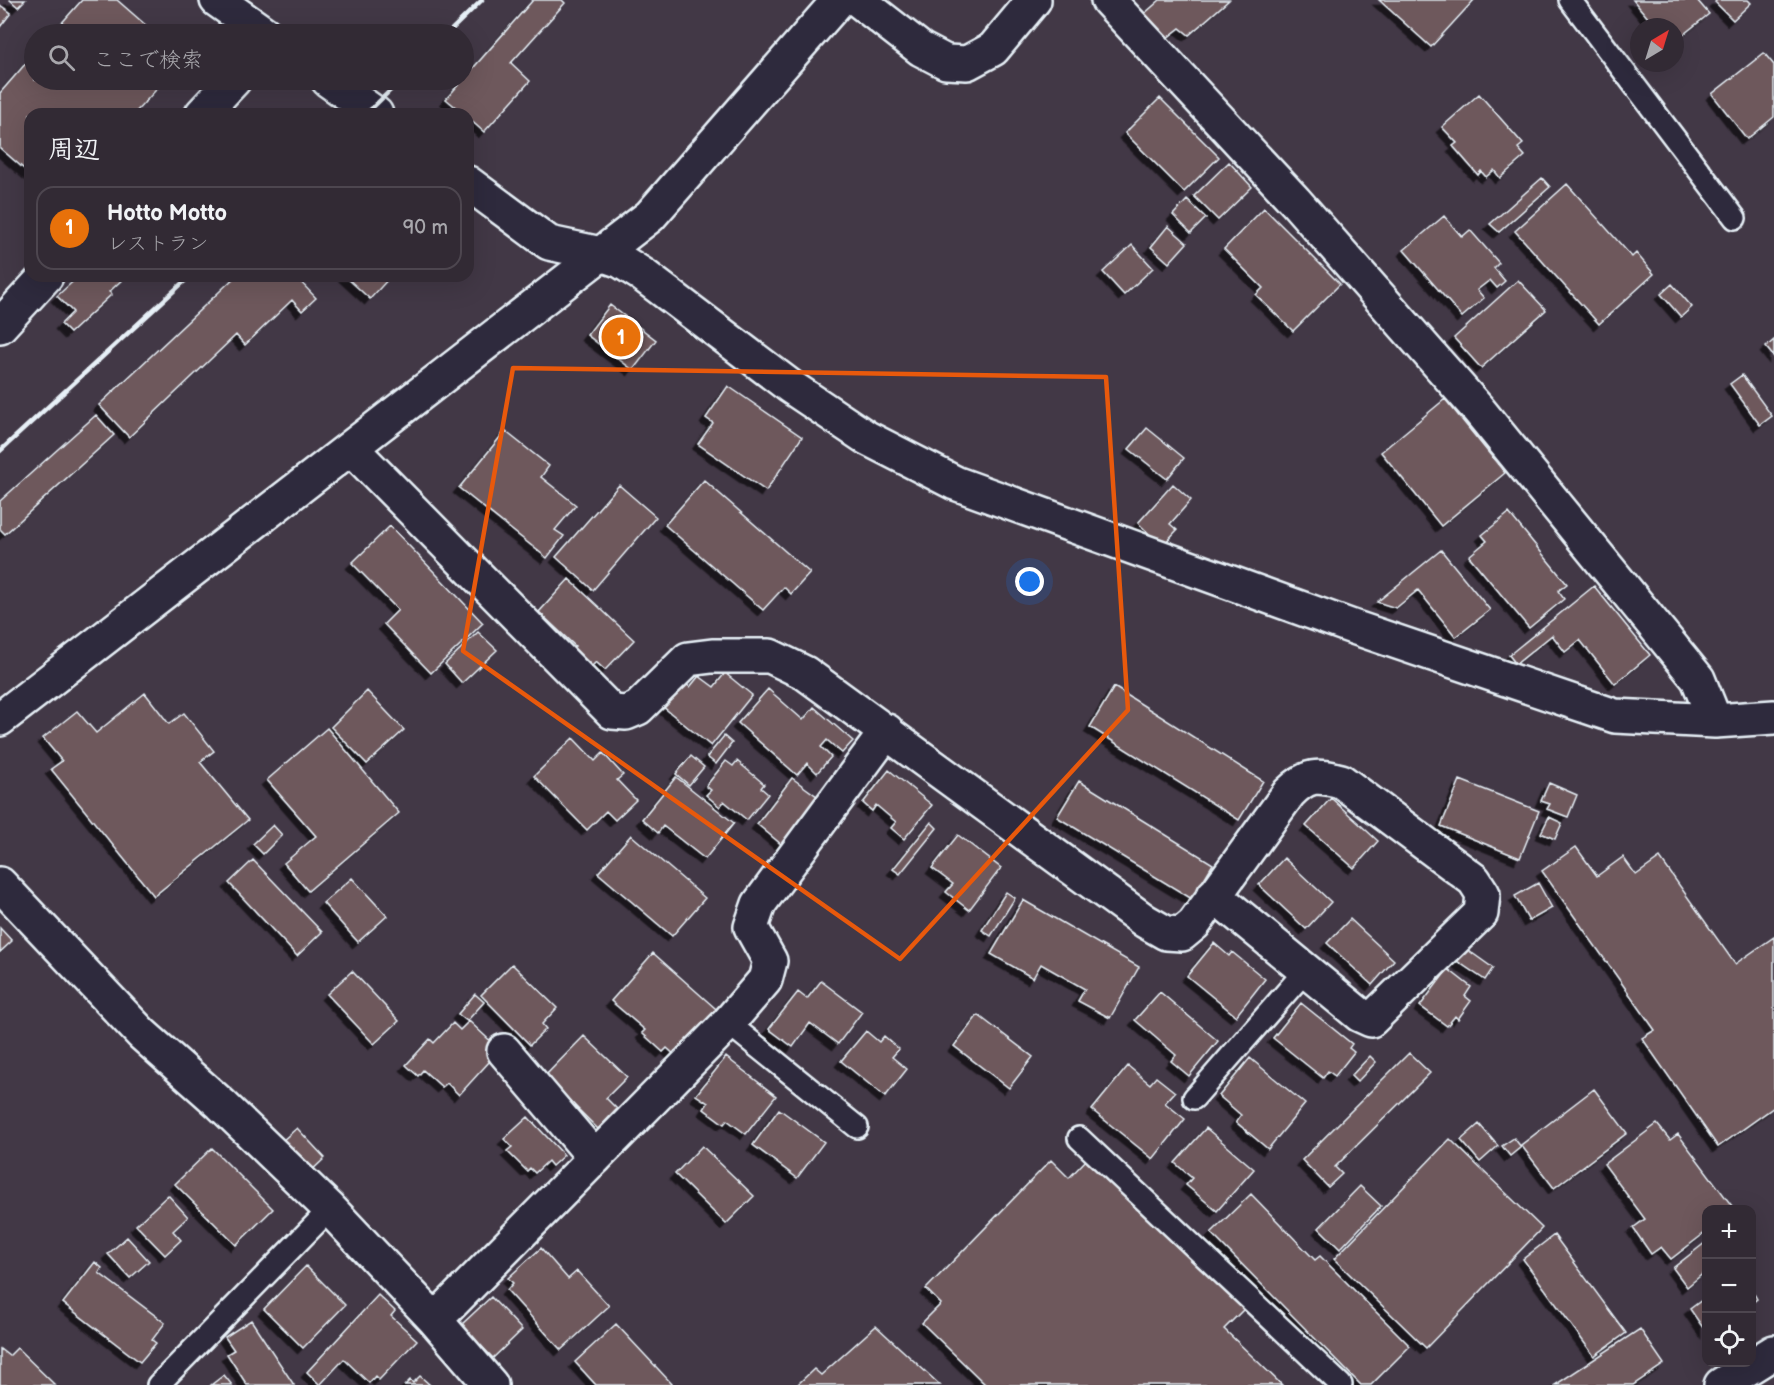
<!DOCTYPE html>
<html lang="ja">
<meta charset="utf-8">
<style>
:root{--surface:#322a34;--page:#3d3640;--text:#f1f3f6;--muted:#a8a7ac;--line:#4d464f;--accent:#ff9aa2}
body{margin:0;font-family:"Balsamiq Sans","Klee One",sans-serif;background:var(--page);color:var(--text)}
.controls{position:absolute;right:18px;bottom:18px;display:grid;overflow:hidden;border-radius:12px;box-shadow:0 6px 24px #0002}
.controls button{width:54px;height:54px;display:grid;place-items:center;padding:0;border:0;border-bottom:2px solid var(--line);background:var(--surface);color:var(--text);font:30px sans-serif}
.compass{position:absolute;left:1630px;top:18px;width:54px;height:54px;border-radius:50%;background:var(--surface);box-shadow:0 6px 24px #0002;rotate:38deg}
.you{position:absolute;left:1030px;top:582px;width:21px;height:21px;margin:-15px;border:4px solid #fff;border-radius:50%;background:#1a73e8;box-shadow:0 0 0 9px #1a73e833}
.badge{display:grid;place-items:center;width:39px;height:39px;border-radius:50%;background:var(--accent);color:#fff;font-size:20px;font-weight:700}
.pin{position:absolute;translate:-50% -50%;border:3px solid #fff;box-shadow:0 2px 6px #0006}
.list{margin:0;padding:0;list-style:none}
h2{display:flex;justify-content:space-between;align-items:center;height:78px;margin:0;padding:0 24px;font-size:26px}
h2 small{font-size:20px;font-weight:400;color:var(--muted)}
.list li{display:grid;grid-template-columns:39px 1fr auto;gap:18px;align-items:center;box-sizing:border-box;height:84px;margin:0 12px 12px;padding:0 12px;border:2px solid var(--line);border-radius:18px}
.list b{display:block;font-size:22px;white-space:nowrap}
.list p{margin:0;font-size:20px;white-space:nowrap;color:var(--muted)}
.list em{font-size:20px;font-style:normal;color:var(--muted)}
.icon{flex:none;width:33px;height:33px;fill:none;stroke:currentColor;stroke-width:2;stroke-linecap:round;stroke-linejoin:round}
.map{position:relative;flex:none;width:1774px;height:1385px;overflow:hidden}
.search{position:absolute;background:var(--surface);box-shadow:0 6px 24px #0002;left:24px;top:24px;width:450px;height:66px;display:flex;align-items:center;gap:15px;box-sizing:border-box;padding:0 21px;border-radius:33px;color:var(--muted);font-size:22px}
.panel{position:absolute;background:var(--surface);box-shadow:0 6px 24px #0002;left:24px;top:108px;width:450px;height:174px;border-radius:18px}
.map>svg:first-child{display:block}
</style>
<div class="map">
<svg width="1774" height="1385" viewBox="0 0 1774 1385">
<defs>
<filter id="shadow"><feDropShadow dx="-5.5" dy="5.5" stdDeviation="0" flood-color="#0009"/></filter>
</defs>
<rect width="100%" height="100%" fill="#423846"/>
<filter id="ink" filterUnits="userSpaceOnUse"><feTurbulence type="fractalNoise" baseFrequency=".0167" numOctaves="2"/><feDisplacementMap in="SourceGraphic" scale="12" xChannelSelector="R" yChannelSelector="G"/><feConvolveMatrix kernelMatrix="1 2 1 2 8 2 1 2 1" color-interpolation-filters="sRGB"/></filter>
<g filter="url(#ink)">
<path fill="#6e585c" stroke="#e8f1f8" stroke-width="1.5" filter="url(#shadow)" d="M10 0H25L18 7Z
M82 0H117L156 34H52Z
M533 0H562L565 3 511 63 530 81 484 132 468 118V114H464L446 99Z
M1160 0H1229L1189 35 1180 28 1167 38 1144 14Z
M1379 0H1474L1431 47Z
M1633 0H1697L1709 14 1675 41V27H1641L1649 19Z
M1717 0H1748L1751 3 1733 20 1715 2Z
M0 5 11 13 0 27Z
M1764 53 1774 65V117L1747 139 1712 94Z
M34 54V80H165L134 114H30V174L0 148V93Z
M1479 94 1523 144 1518 148 1525 156 1500 178 1494 170 1486 177 1481 171 1478 175 1453 146 1457 143 1442 127Z
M1160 98 1219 157 1184 192 1125 133Z
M1229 162 1252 187 1218 220 1194 196Z
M1542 178 1550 187 1499 232 1490 224Z
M1567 184 1632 257 1636 253 1654 274 1599 324 1515 231Z
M1187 200 1206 218 1191 233 1173 215Z
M1264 208 1340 284 1293 331 1256 295 1263 288 1224 249Z
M1444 216 1462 237 1470 230 1499 263 1494 268 1505 281 1497 288 1490 280 1477 290 1484 298 1462 317 1404 250Z
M1168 226 1187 243 1169 263 1151 247Z
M1132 245 1153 268 1124 295 1103 272Z
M79 276H126L109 292 112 294 70 333 61 324 73 312 57 296Z
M236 276H295L316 298 302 311 292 300 245 345 236 335 129 437 99 405Z
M345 276H391L370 299Z
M1518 280 1546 310 1481 368 1454 338Z
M1672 284 1692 307 1681 317 1661 294Z
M610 305 656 340 633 370 587 335Z
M1774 340V357L1766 347Z
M1742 375 1772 416 1760 425 1730 384Z
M728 386 802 437 766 491 698 444 713 423 706 418Z
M1445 399 1505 473 1441 526 1381 452Z
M96 415 114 435 5 534 0 529V501Z
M1147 428 1184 458 1167 479 1129 449Z
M505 431 549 466 541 477 576 505 555 530 564 536 547 558 459 488Z
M704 480 810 573 791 594 784 587 763 610 665 525Z
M1173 484 1191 500 1170 524 1177 530 1162 546 1138 523Z
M619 485 656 517 593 590 556 557Z
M1509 513 1567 584 1558 591 1564 599 1529 628 1469 556 1487 541 1482 535Z
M390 526 483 623 431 673 384 624 398 610 352 563Z
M1441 550 1490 610 1456 637 1418 590 1396 608 1377 602Z
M569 579 634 640 605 670 596 662 588 670 569 652 575 646 539 612Z
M1594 586 1650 655 1615 684 1580 640 1565 652 1552 635 1516 664 1509 655Z
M478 632 497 650 462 683 445 664Z
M725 673 752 695 711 746 662 706 682 681 690 687 699 676 714 687Z
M1114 687 1263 781 1239 820 1090 727Z
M768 689 803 720 814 707 853 741 842 753 827 740 821 747 831 757 817 773 807 763 797 775 738 723Z
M367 691 404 730 367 764 331 727Z
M145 693 169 724 184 713 214 751 200 762 248 820 154 896 51 769 62 761 43 738 77 711 96 733Z
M327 728 399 813 308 891 284 863 316 836 267 780Z
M724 736 732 743 716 764 707 757Z
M573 738 595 761 603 753 623 775 617 780 636 800 615 820 606 811 587 830 534 776Z
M691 756 704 767 689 785 676 774Z
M726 761 733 766 737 761 764 784 761 788 768 794 747 820 724 801 720 807 706 795 711 790 706 786Z
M889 770 932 805 904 839 891 828 896 822 876 805 872 811 863 803Z
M676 777 734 823 705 859 663 826 658 833 642 819Z
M792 778 825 802 788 850 757 824Z
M1460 780 1539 811 1520 858 1441 826Z
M1079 781 1213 864 1192 899 1057 817Z
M1549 783 1577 795 1568 817 1547 809 1550 804 1541 801Z
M1331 798 1378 841 1354 868 1306 826Z
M1549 817 1562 823 1555 839 1541 833Z
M931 822 937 828 900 874 893 869Z
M273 825 282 835 263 854 253 844Z
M631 835 705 898 672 936 598 873Z
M958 835 1001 868 969 910 946 892 953 884 932 868Z
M1576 847 1597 876 1623 857 1636 875 1660 858 1735 964 1774 937V1107L1718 1147 1642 1038 1655 1030 1542 871Z
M1284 858 1331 902 1306 929 1259 885Z
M253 860 322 932 297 956 229 883Z
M352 878 387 916 358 942 323 903Z
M1538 883 1552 908 1529 921 1515 896Z
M1006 892 1015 898 991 936 982 930Z
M1023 900 1139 967 1110 1018 1078 1001 1085 989 1041 964 1033 978 991 954Z
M1350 919 1394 960 1372 985 1327 943Z
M0 928 12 941 0 952Z
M1214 943 1229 956 1232 952 1265 979 1236 1016 1187 976Z
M1465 948 1493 968 1485 980 1457 961Z
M653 953 724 1016 683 1062 667 1048 663 1052 642 1033 645 1030 611 1001Z
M512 964 557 1008 542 1024 546 1029 530 1045 481 995Z
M1448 969 1471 987 1465 996 1471 1001 1458 1019 1455 1016 1447 1026 1420 1006Z
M352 971 399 1021 374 1044 327 994Z
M821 981 862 1012 838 1044 810 1023 793 1047 769 1029 798 992 807 999Z
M1160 992 1218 1041 1189 1076 1171 1061 1176 1055 1135 1020Z
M475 994 484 1002 467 1021 458 1014Z
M1301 1003 1352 1044 1349 1048 1354 1052 1335 1076 1328 1071 1323 1078 1273 1038Z
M978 1015 1033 1057 1009 1088 954 1046Z
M469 1021 500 1050 459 1095 447 1083 442 1087 423 1070 418 1076 406 1065 430 1039 434 1043 453 1023 460 1030Z
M866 1031 879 1042 884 1036 899 1049 892 1057 907 1069 885 1097 841 1061Z
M584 1036 627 1077 606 1098 617 1109 598 1129 545 1076Z
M1409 1053 1430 1073 1335 1167 1342 1174 1328 1187 1302 1160Z
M1370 1056 1376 1062 1357 1082 1351 1076Z
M726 1057 776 1096 746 1134 727 1120 724 1124 704 1109 708 1103 696 1095Z
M1250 1058 1305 1104 1268 1149 1236 1122 1241 1115 1219 1096Z
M1128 1066 1150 1084 1156 1077 1175 1092 1165 1103 1185 1119 1153 1159 1092 1110Z
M1594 1089 1627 1133 1554 1188 1521 1145Z
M779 1109 824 1142 797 1178 753 1145Z
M528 1117 564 1155 552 1166 548 1161 535 1173 530 1168 527 1171 507 1151 512 1147 504 1139Z
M1479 1124 1498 1146 1480 1162 1461 1140Z
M1657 1124 1670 1140 1678 1134 1735 1210H1706V1232L1671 1259 1661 1247 1651 1254 1633 1228 1645 1219 1604 1164Z
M297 1128 325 1158 310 1172 282 1141Z
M1206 1128 1254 1169 1217 1211 1186 1185 1192 1178 1175 1163Z
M1514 1138 1521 1147 1510 1156 1502 1146Z
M1450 1139 1542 1228 1426 1348 1334 1259Z
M702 1146 754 1196 726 1224 675 1174Z
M212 1148 273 1209 236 1245 175 1184Z
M1088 1158 1244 1309 1224 1329 1282 1385H986L922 1323 941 1304 926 1289 1051 1160 1069 1178Z
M1360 1186 1381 1206 1340 1249 1319 1228Z
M1251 1194 1315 1260 1320 1256 1410 1346 1371 1385H1361L1211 1233Z
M168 1195 188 1217 173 1231 181 1240 165 1255 136 1225Z
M1554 1235 1626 1333 1594 1356 1523 1259Z
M127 1237 149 1261 130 1278 108 1254Z
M1706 1242V1271L1687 1287 1673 1268Z
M541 1248 568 1279 577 1271 609 1306 561 1350 507 1290 513 1283 508 1278Z
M95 1262 102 1268 99 1273 165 1323 152 1340 156 1343 140 1362 63 1303Z
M306 1266 345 1305 303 1348 264 1309Z
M1752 1290 1757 1299 1752 1303Z
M378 1295 395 1311 391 1316 417 1340 379 1380 375 1376 369 1383 344 1359 320 1385 307 1372Z
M491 1297 522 1330 493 1358 461 1325Z
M1706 1297V1332L1690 1309Z
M251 1320 294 1385H247L227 1354 234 1350 225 1337Z
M616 1324 673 1385H596L575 1362Z
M876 1326 940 1385H797L814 1369 821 1375Z
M1640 1329 1664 1364 1633 1385H1555Z
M17 1348 55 1385H0V1349L9 1356Z
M224 1375 232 1385H211Z
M420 1376 430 1385H405L410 1380 413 1383Z"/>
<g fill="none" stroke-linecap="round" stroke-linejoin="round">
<g stroke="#e8f1f8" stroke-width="26">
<path id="service" d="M1570 0 1735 218
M728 1023 857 1127
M1194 1098 1306 970
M1079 1138 1341 1385
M158 1385 330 1209"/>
</g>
<g stroke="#e8f1f8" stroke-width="38">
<path id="minor" d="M858 0 921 49 946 62 967 63 993 49 1034 0
M1108 0 1295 201 1478 409 1698 679 1715 721
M202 114 234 80
M601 254 621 261 643 275 791 387 867 438 955 483 1350 626 1615 716 1715 721 1774 717
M0 326 46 276
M351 448 612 712 626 713 638 708 688 659 712 656H770L805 673 1145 921 1166 933 1182 934 1194 924 1289 793C1308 774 1317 775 1341 781L1474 880 1483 894 1481 913 1371 1020 1360 1015 1214 895
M0 884 142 1034 221 1104 330 1209 435 1320 491 1385
M504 1051 595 1158
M435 1320 728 1023 765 980 770 961 751 927 759 904 887 731"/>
</g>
<g stroke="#e8f1f8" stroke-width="38">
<path id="tertiary" d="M217 0 265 34
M328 80 376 114
M468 183 549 243 601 254
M0 719 650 216 839 0"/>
</g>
<g stroke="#e8f1f8" stroke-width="38">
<path id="secondary" d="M1721 1385 1774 1352"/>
</g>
<use href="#service" stroke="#2f2a3d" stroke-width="21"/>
<use href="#minor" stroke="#2f2a3d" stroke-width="33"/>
<use href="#tertiary" stroke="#2f2a3d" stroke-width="33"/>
<use href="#secondary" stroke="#2f2a3d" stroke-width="33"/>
<path stroke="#e8f1f8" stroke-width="4.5" d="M447 34 482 0
M366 114 401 80
M0 451 190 276"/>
</g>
</g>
<path fill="none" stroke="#e8590c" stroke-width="4.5" stroke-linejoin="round" d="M513 368 1106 377 1128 710 900 959 463 651Z"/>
</svg>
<div class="controls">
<button>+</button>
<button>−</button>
<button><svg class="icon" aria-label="locate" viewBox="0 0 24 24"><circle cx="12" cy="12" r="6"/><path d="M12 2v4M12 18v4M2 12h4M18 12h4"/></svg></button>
</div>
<svg class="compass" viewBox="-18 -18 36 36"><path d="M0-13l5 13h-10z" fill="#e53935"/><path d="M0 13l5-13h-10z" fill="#a8a7ac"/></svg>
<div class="you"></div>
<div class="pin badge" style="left:621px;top:337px;background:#e8710a">1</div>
<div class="search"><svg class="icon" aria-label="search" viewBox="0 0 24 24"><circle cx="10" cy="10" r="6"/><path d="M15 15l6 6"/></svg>ここで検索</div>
<section class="panel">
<h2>周辺<small></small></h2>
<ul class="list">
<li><span class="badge" style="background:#e8710a">1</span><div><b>Hotto Motto</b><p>レストラン</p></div><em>90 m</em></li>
</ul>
</section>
</div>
